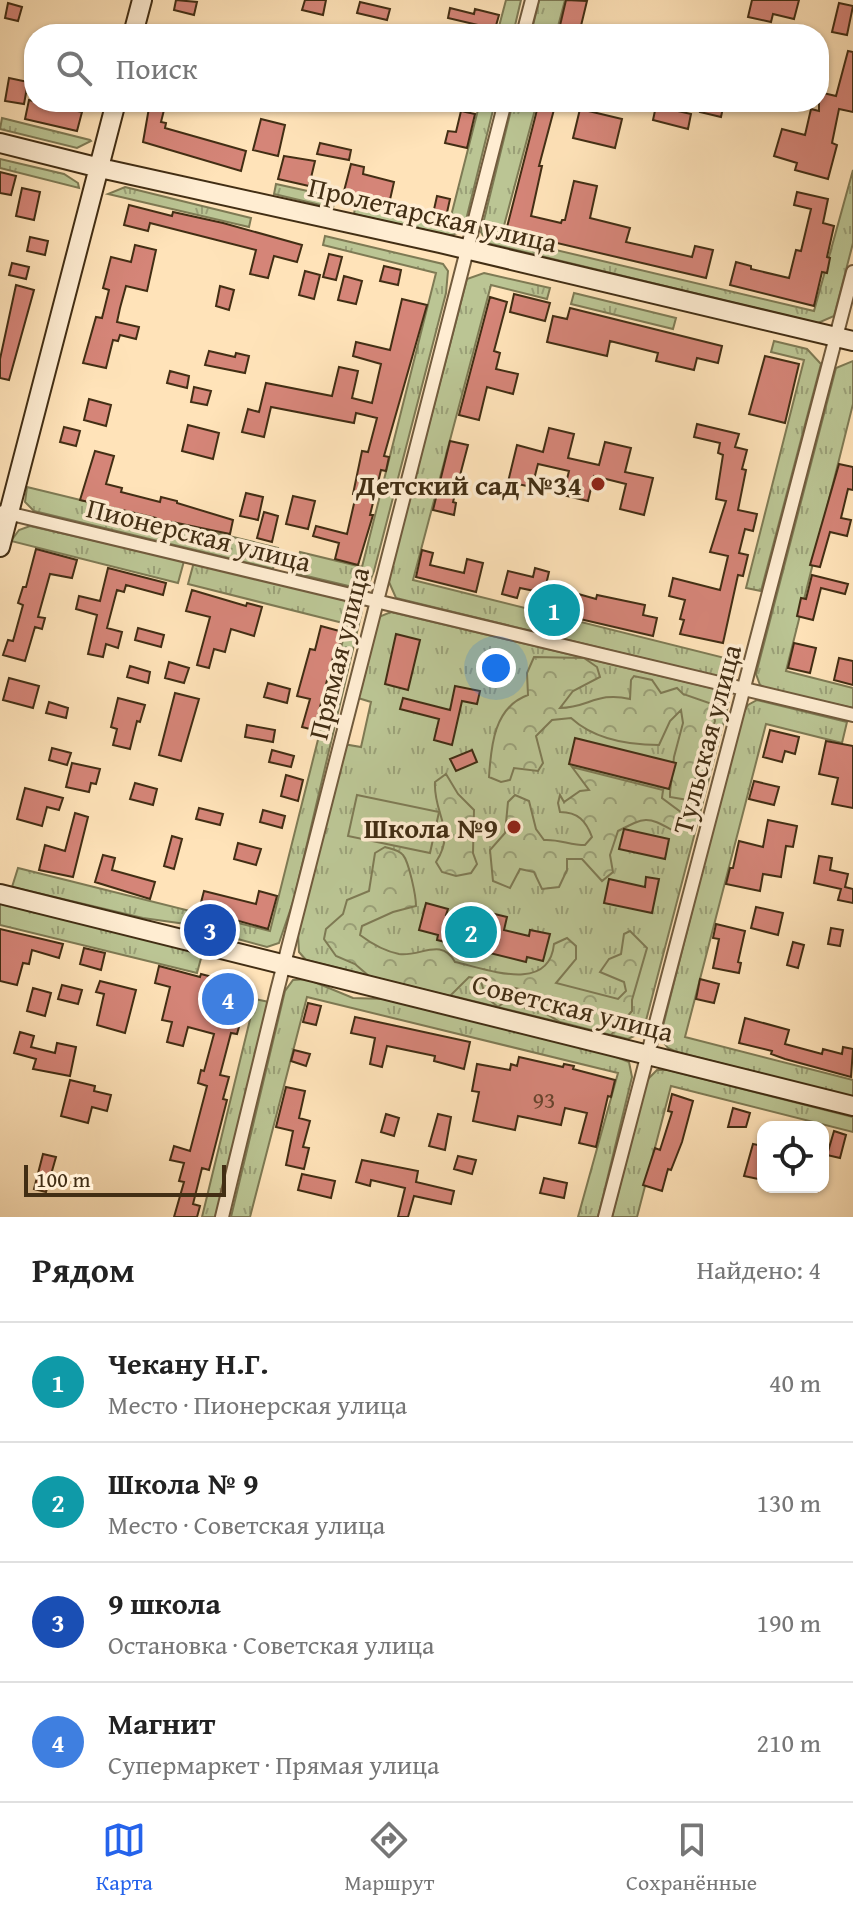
<!DOCTYPE html>
<html lang="ru">
<meta charset="utf-8">
<style>
:root{--surface:#fff;--page:#f6f6f6;--text:#222;--muted:#767676;--line:#e0e0e0;--accent:#2563eb}
body{margin:0;font-family:"Gentium Book Plus",serif;background:var(--page);color:var(--text)}
.controls{position:absolute;right:24px;bottom:24px;display:grid;overflow:hidden;border-radius:16px;box-shadow:0 2px 6px #0004}
.controls button{width:72px;height:72px;display:grid;place-items:center;padding:0;border:0;border-bottom:2px solid var(--line);background:var(--surface);color:var(--text);font:40px sans-serif}
.scale{position:absolute;left:24px;bottom:20px;width:202px;box-sizing:border-box;padding-left:8px;border:4px solid #422e14;border-top:0;font-size:22px;line-height:28px;white-space:nowrap;color:#422e14;-webkit-text-stroke:6px #ffedd2;paint-order:stroke}
.you{position:absolute;left:496px;top:668px;width:28px;height:28px;margin:-20px;border:6px solid #fff;border-radius:50%;background:#1a73e8;box-shadow:0 0 0 12px #1a73e833}
.badge{display:grid;place-items:center;width:52px;height:52px;border-radius:50%;background:var(--accent);color:#fff;font-size:26px;font-weight:700}
.pin{position:absolute;translate:-50% -50%;border:4px solid #fff;box-shadow:0 2px 8px #0006}
.list{margin:0;padding:0;list-style:none}
h2{display:flex;justify-content:space-between;align-items:center;height:104px;margin:0;padding:0 32px;font-size:34px}
h2 small{font-size:26px;font-weight:400;color:var(--muted)}
.list li{display:grid;grid-template-columns:52px 1fr auto;gap:24px;align-items:center;box-sizing:border-box;height:120px;padding:0 32px;border-top:2px solid var(--line)}
.list b{display:block;font-size:30px;white-space:nowrap}
.list p{margin:0;font-size:26px;white-space:nowrap;color:var(--muted)}
.list em{font-size:26px;font-style:normal;color:var(--muted)}
.icon{flex:none;width:44px;height:44px;fill:none;stroke:currentColor;stroke-width:2;stroke-linecap:round;stroke-linejoin:round}
.map{position:relative;flex:none;width:853px;height:1217px;overflow:hidden}
.search{position:absolute;background:var(--surface);box-shadow:0 2px 6px #0004;left:24px;right:24px;top:24px;height:88px;display:flex;align-items:center;gap:20px;box-sizing:border-box;padding:0 28px;border-radius:32px;color:var(--muted);font-size:30px}
.sheet{height:584px;background:var(--surface)}
nav{display:flex;justify-content:space-around;align-items:center;box-sizing:border-box;height:112px;border-top:2px solid var(--line);background:var(--surface);font-size:22px;color:var(--muted)}
nav a{display:grid;justify-items:center;gap:4px}
nav .on{color:var(--accent)}
.map>svg:first-child{display:block}
</style>
<div class="map">
<svg width="853" height="1217" viewBox="0 0 853 1217">
<defs>
<pattern id="grass-tufts" width="24" height="20" patternUnits="userSpaceOnUse" patternTransform="scale(2)"><rect width="24" height="20" fill="#bbc594"/><path d="M3 7l-1-3M5 7V3M7 7l1-3M15 17l-1-3M17 17v-4M19 17l1-3" fill="none" stroke="#9aa078"/></pattern>
<pattern id="forest-crowns" width="20" height="18" patternUnits="userSpaceOnUse" patternTransform="scale(2)"><rect width="20" height="18" fill="#bbc594"/><path d="M2 6a3 3 0 1 1 6 0M12 15a3 3 0 1 1 6 0" fill="none" stroke="#9aa078"/></pattern>
</defs>
<rect width="100%" height="100%" fill="#ffe3b9"/>
<filter id="stains"><feTurbulence type="fractalNoise" baseFrequency=".0025" numOctaves="4"/><feColorMatrix values="0 0 0 0 .2 0 0 0 0 .09 0 0 0 0 .02 0 0 0 .5 -.17"/></filter>
<radialGradient id="worn" r=".72"><stop offset=".6" stop-color="#630" stop-opacity="0"/><stop offset="1" stop-color="#630" stop-opacity=".3"/></radialGradient>
<path fill="url(#grass-tufts)" stroke="#7e7a54" stroke-width="2" d="M506 0H521L513 34H497Z
M539 0H565L556 34H531Z
M480 102H495L466 220 458 233 448 236 354 214 356 203 449 224Z
M513 102H537L501 237 814 311 853 170V243L834 316 818 323 487 243 481 232Z
M2 118 90 140 91 141 77 148 0 129Z
M0 159 64 174 78 183 79 188 0 168Z
M276 184 335 197 333 208 274 194Z
M125 187 251 218 249 227 108 194Z
M325 236 443 264 448 271 446 293 374 571 370 581 357 588 294 573 300 552 362 567 436 273 323 245Z
M484 273 550 288 547 299 491 285 413 580 741 662 731 676 724 678 396 598 389 582 390 574 467 279Z
M574 293 676 318 673 329 571 304Z
M774 341 807 349 821 364 761 591 746 588 804 360 771 352Z
M853 361V404L786 671 853 688V708L768 689 760 685 756 674 836 368Z
M27 487 278 548 273 569 34 511 25 502Z
M30 526 184 561 178 583 11 541 19 530Z
M194 562 355 603 362 611 294 899 279 943 267 947 234 938 221 929 143 918 12 887 18 868 270 931 347 624 188 584Z
M391 612 724 691 729 702 643 1032 628 1039 306 960 299 952 298 935 343 744 361 747 371 702 358 698 377 621 381 616Z
M757 700 847 722 842 743 766 724 685 1037 853 1080V1097L677 1052 668 1048 660 1038 741 717 748 705Z
M0 902 203 951 197 973 0 925Z
M307 979 353 998 384 999 611 1055 629 1062 632 1077 598 1217H578L618 1073 307 997 250 1217H231L285 991 293 980Z
M255 999 269 1002 216 1217H202Z
M657 1070H668L853 1117V1132L671 1086 637 1217H612L647 1080Z"/>
<path fill="url(#forest-crowns)" stroke="#7e7a54" stroke-width="2" d="M534 657 584 658 597 667 600 677 573 691 560 708C588 708 597 691 630 699L631 680 634 676 652 680 661 693 677 688 683 694 712 704 715 721 688 800 670 797V793L674 757 683 723 681 710 670 721 659 745C628 745 595 740 571 718L552 720 536 736 543 763 538 771 514 768 510 780 501 782 489 777C491 746 494 707 528 695L527 673Z
M572 767 663 790 662 798 682 813 680 828 672 830C647 816 645 817 618 831L610 855 613 872 602 881 582 859H567V870L559 887 542 889 534 872 520 869 510 888 493 881 490 850 505 833 508 802 515 795 529 801 536 829 544 840C559 839 570 845 585 845L592 837C586 821 578 812 560 812L558 803 560 795 564 802 580 791 589 790Z
M446 774 458 794 474 810 473 853 477 864 471 873 456 876 442 872 436 862C457 830 433 814 435 782Z
M385 847C392 849 399 850 403 855 409 862 416 896 416 906L393 912 362 926 360 935C372 944 384 951 399 954 421 957 441 937 455 962 487 969 549 994 554 944L567 938 576 946V959L556 983 618 999 626 991 624 982 600 972 609 959 621 954 624 934 630 931 647 948 632 1000V1011L611 1035 560 1022 533 1006 525 1008 523 990 515 988 508 999 498 1007 486 997 480 979 469 977 450 996 369 976 355 964 336 956 324 939 326 929 343 914 347 900 369 891 375 853Z"/>
<path fill="#bbc594" stroke="#7e7a54" stroke-width="2" d="M357 795 439 812 430 853 348 836Z"/>
<path fill="#d58578" stroke="#422e14" stroke-width="2" d="M176 0 197 2 194 15 174 10Z
M305 0H326L323 15 302 10Z
M566 0 587 1 579 34H558Z
M752 0H799L794 19 773 14 771 22 748 17Z
M360 2 390 9 387 20 357 13Z
M8 3 22 7 18 21 5 18Z
M839 3 853 6 847 35 832 32Z
M450 8 474 14 475 9 499 15 495 29 448 18Z
M848 51 853 52V112L839 109 832 143 837 145 828 179 795 170 797 163 774 156 782 129 805 135 811 109 819 111V92L836 96Z
M9 78 28 82 24 104 5 101Z
M29 100 82 112 77 131 25 119Z
M150 102H166L161 122 166 123 165 128 246 151 241 171 143 142Z
M539 102H556L539 166H542L531 216 561 223 562 220H565L574 181 597 186 590 218 630 228 626 242 692 257 695 246 713 250 706 278 506 231Z
M703 102 724 103 721 117 700 112Z
M656 106 691 114 688 129 653 120Z
M580 109 622 119 615 148 573 138Z
M461 111 475 114 467 148 445 143 448 131 456 132Z
M261 119 285 125 278 156 253 150Z
M320 143 351 150 349 160 317 154Z
M284 156 315 161 309 186 278 179Z
M351 164 364 167 363 174 394 182 389 204 343 195Z
M0 172 16 176 11 195 0 193Z
M22 188 40 192 34 220 16 216Z
M797 192 828 199 823 223 834 226 827 257 830 258 827 273 822 272 814 306 730 285 736 262 751 266V269L789 278 796 250 801 251 811 209 794 205Z
M437 196 450 199 446 217 433 214Z
M129 205 172 216 173 212 223 223 302 245 297 262 274 256 268 278 250 274 256 250 150 223 148 231 124 225Z
M30 237 48 241 45 255 27 251Z
M135 245 156 250 147 291 126 286 120 308 117 322 139 327 136 339 120 335 118 341 113 340 106 368 83 363 96 317 102 318 109 290 103 288 111 257 131 262Z
M329 254 342 257 336 280 323 277Z
M12 263 29 267 26 279 9 275Z
M384 266 401 270 398 285 380 281Z
M305 271 320 275 314 299 299 295Z
M344 276 362 281 356 304 338 300Z
M16 285 34 290 9 380 0 378V359Z
M220 286 234 290 229 310 216 306Z
M514 294 550 303 545 321 510 312Z
M490 297 507 302 494 351 500 353 496 369 518 374 513 394 487 387 479 420 459 415Z
M402 299 427 305 384 456 389 457 386 471 381 470 370 515H373L358 565 335 559 339 543 313 536 316 526 347 534 356 495 353 494 362 451 368 452 377 418 356 413 354 423 271 407 264 437 242 432 248 409 259 412 266 383 332 396 339 367 358 371 352 398 372 403 381 364 353 356 356 342 390 350Z
M570 308 722 346 718 363 697 358 694 370 656 361 658 353 610 341 607 356 547 342 553 316 567 319Z
M209 351 235 357 236 353 249 356 245 373 205 365Z
M765 356 799 364 785 423 749 414Z
M170 371 189 376 187 388 167 383Z
M194 387 211 391 207 405 191 402Z
M89 399 111 405 106 426 84 420Z
M697 424 739 434 735 447 747 450 742 469 746 470 738 510 757 514 753 531 745 529 739 553 748 555 743 576 738 575 723 643 680 634 684 620 680 619 685 600 669 596 673 578 720 590 728 556 710 552 726 501 716 499 723 455 718 453 720 443 694 437Z
M188 425 219 433 213 459 182 451Z
M64 427 80 431 76 446 60 442Z
M549 428 574 434 568 458 599 465 605 442 631 448 625 472 653 478 644 515 620 509 626 484 594 476 588 501 563 495 569 471 538 464 532 487 508 482 517 445 543 452Z
M450 441 468 445 453 502 456 503 454 515 433 510Z
M95 451 114 456 106 484 122 488 121 492 160 502 161 497 177 501V503L233 520 230 534 172 522 171 525 155 521 156 518 80 500Z
M839 464 853 467V490L848 489 841 518 851 520 847 536 830 532 820 567 810 565Z
M246 493 263 497 258 520 240 516Z
M293 496 315 501 308 529 286 524Z
M264 512 278 516 272 542 257 538Z
M36 549 77 560 72 578 50 574 38 617 45 618 42 629 35 627 25 661 3 655 8 640 13 641 23 605 18 603 23 587H26Z
M422 550 433 553 430 565 464 573 467 559 483 563 476 592 416 577Z
M108 568 166 583 163 595 126 585 124 592 117 590 107 628 122 632 118 648 106 644 103 657 88 654 97 615 76 609 79 596 100 601Z
M535 568 549 572 544 593 520 588 517 598 502 594 508 571 533 577Z
M812 575 848 584 845 594 821 588 813 620 797 616 801 598 806 599Z
M550 586 596 599 597 595 645 605 643 615 657 618 653 636 567 616V613L545 607Z
M192 590 246 606 247 603 262 607 254 636 231 629 225 652 214 649 209 668 197 665 210 617 186 611Z
M321 626 343 632 339 646H336L314 730 302 727 310 699 297 696 310 649 315 650Z
M138 628 164 635 161 647 135 640Z
M396 634 420 640 408 690 385 684Z
M794 643 816 648 810 673 788 668Z
M839 658 853 661V685L834 680Z
M169 662 189 668 184 683 165 678Z
M130 666 150 672 148 683 127 677Z
M9 678 39 686 33 708 3 700Z
M268 683 290 689 287 703 264 697Z
M455 686 480 691 477 704 462 701 452 745 434 740 439 719 400 709 403 698 450 710Z
M175 693 199 699 181 761 159 755Z
M118 698 145 705 140 722 137 721 130 749 113 745 117 729 111 727Z
M49 702 68 708 66 718 46 713Z
M247 725 275 730 273 742 245 737Z
M770 730 799 737 795 754 785 751 782 762 763 757Z
M575 738 676 763 669 789 569 764Z
M826 741 853 746V808L832 804 838 778 819 774Z
M52 748 71 753 67 765 49 760Z
M272 750 294 756 291 767 269 762Z
M472 750 477 762 456 771 450 759Z
M72 763 100 769 96 784 91 783 89 792 66 787Z
M286 775 303 780 298 801 281 796Z
M754 781 779 787 774 805 749 799Z
M135 783 157 789 153 805 130 799Z
M25 788 63 798 59 810 47 807 42 826 17 819Z
M199 808 223 814 220 825 196 819Z
M263 810 285 816 282 828 260 822Z
M75 813 88 817 73 877 39 870 45 845 65 851Z
M768 820 797 826 793 847 786 846 781 877 763 874 760 891 726 884 730 868H733L739 841 763 847Z
M624 829 669 839 665 859 619 849Z
M172 836 182 839 174 869 164 866Z
M238 843 261 849 256 865 234 859Z
M103 855 115 858 112 870 155 882 150 899 95 882Z
M819 856 832 858 830 870 848 874 845 887 853 889V903L838 900 841 889 814 883Z
M646 877 659 879 652 913 604 903 609 879 645 887Z
M204 891 256 904 259 891 277 896 268 929 199 910Z
M426 903 448 909 446 915 471 922 474 909 507 917 504 930 529 936 530 930 550 934 543 961 527 957 526 962 437 940 438 935 419 930Z
M756 907 783 913 778 935 751 928Z
M716 924 745 931 738 962 741 963 739 973 713 968 719 939 713 938Z
M831 928 843 930 840 946 828 944Z
M0 929 63 944 59 958 32 950 29 964 23 963 17 985 0 981Z
M793 942 804 945 798 968 787 965Z
M84 948 105 953 101 970 80 964Z
M159 966 200 977 201 974 250 987 237 1034 231 1033 220 1075 229 1077 223 1099 227 1100 209 1170 202 1168 193 1204 200 1206 197 1217H174L184 1182 179 1181 184 1163 170 1160 174 1146 190 1151 207 1086 198 1083 201 1070 204 1071 214 1034 188 1027 183 1046 167 1042 172 1022 162 1020 170 987 155 983Z
M700 979 719 984 714 1003 696 999Z
M100 981 136 990 125 1033 97 1025 104 994 96 992Z
M62 985 82 990 78 1004 58 999Z
M33 988 51 993 45 1016 27 1011Z
M308 1003 321 1006 316 1025 303 1022Z
M355 1017 470 1042 464 1069 434 1061 435 1056 387 1046 382 1067 370 1064 375 1038 351 1033Z
M745 1018 789 1030 785 1044 822 1054 823 1049 842 1054 843 1047 853 1049 851 1077 785 1059 771 1054 772 1051 739 1043Z
M20 1032 34 1036 31 1047 55 1053 57 1043 76 1047 70 1076 33 1069 36 1059 14 1053Z
M294 1050 310 1054 306 1066 291 1061Z
M519 1057 563 1067 564 1064 574 1066 573 1069 615 1080 611 1097 608 1096 596 1147 579 1143 587 1113 565 1108 561 1125 518 1116 515 1130 473 1121 479 1092 472 1091 477 1064 510 1070 511 1064 517 1066Z
M70 1080 95 1086 94 1091 111 1095 107 1111 92 1107 88 1123 61 1116Z
M286 1087 305 1091 299 1118 310 1121 303 1147 309 1148 304 1169 286 1165 293 1131 276 1127Z
M672 1094 693 1101 682 1142 671 1170 668 1169 662 1191 643 1185 655 1148 660 1150 672 1112 668 1111Z
M733 1108 750 1113 746 1127H728Z
M386 1114 399 1118 394 1136 381 1132Z
M438 1114 451 1117 445 1150 429 1146Z
M834 1131 846 1135 840 1158 827 1155Z
M753 1144 763 1146V1180L744 1176Z
M43 1154 56 1157 46 1192 34 1189Z
M458 1156 476 1160 472 1174 454 1169Z
M362 1160 418 1171 416 1182 454 1191 451 1204 414 1196 408 1217H398L405 1188 371 1180 370 1186 356 1182Z
M302 1174 335 1181 331 1198 298 1190Z
M544 1178 567 1183 564 1198 540 1193Z"/>
<g fill="none" stroke-linecap="round" stroke-linejoin="round">
<g stroke="#715b3d" stroke-width="16">
<path id="street" d="M523 34 532 0
M3 512 853 715
M222 1217 277 991 505 102
M605 1217 853 272"/>
</g>
<g stroke="#422e14" stroke-width="22">
<path id="secondary" d="M133 34 142 0
M0 143 100 168 440 243 853 341
M0 547 116 102
M0 894 853 1106"/>
</g>
<use href="#street" stroke="#ffedd2" stroke-width="12"/>
<use href="#secondary" stroke="#ffedd2" stroke-width="18"/>
</g>
<g fill="#8f2418" stroke="#ffedd2" stroke-width="3">
<circle cx="598" cy="484" r="8"/>
<circle cx="514" cy="827" r="8"/>
</g>
<g text-anchor="middle" dominant-baseline="central" stroke-width="7" stroke-linejoin="round" paint-order="stroke">
<g font-size="24" fill="#67442d">
<text x="544" y="1099">93</text>
</g>
<g font-size="28" fill="#422e14" stroke="#ffedd2">
<text transform="translate(433 214) rotate(13)">Пролетарская улица</text>
<text transform="translate(199 534) rotate(14)">Пионерская улица</text>
<text transform="translate(338 653) rotate(-76)">Прямая улица</text>
<text transform="translate(706 739) rotate(-75)">Тульская улица</text>
<text transform="translate(573 1007) rotate(14)">Советская улица</text>
</g>
<g font-size="28" font-weight="bold" fill="#422e14" stroke="#ffedd2" text-anchor="end">
<text x="582" y="484">Детский сад №34</text>
<text x="498" y="827">Школа №9</text>
</g>
</g>
<rect width="100%" height="100%" filter="url(#stains)"/>
<rect width="100%" height="100%" fill="url(#worn)"/>
</svg>
<div class="controls">
<button><svg class="icon" aria-label="locate" viewBox="0 0 24 24"><circle cx="12" cy="12" r="6"/><path d="M12 2v4M12 18v4M2 12h4M18 12h4"/></svg></button>
</div>
<div class="scale">100 m</div>
<div class="you"></div>
<div class="pin badge" style="left:554px;top:610px;background:#0f9aa8">1</div>
<div class="pin badge" style="left:471px;top:932px;background:#0f9aa8">2</div>
<div class="pin badge" style="left:210px;top:930px;background:#1a4fb4">3</div>
<div class="pin badge" style="left:228px;top:999px;background:#3f7fe0">4</div>
<div class="search"><svg class="icon" aria-label="search" viewBox="0 0 24 24"><circle cx="10" cy="10" r="6"/><path d="M15 15l6 6"/></svg>Поиск</div>
</div>
<section class="sheet">
<h2>Рядом<small>Найдено: 4</small></h2>
<ul class="list">
<li><span class="badge" style="background:#0f9aa8">1</span><div><b>Чекану Н.Г.</b><p>Место · Пионерская улица</p></div><em>40 m</em></li>
<li><span class="badge" style="background:#0f9aa8">2</span><div><b>Школа № 9</b><p>Место · Советская улица</p></div><em>130 m</em></li>
<li><span class="badge" style="background:#1a4fb4">3</span><div><b>9 школа</b><p>Остановка · Советская улица</p></div><em>190 m</em></li>
<li><span class="badge" style="background:#3f7fe0">4</span><div><b>Магнит</b><p>Супермаркет · Прямая улица</p></div><em>210 m</em></li>
</ul>
</section>
<nav>
<a class="on"><svg class="icon" aria-label="map" viewBox="0 0 24 24"><path d="M3 6l6-2 6 2 6-2v14l-6 2-6-2-6 2zM9 4v14M15 6v14"/></svg>Карта</a>
<a><svg class="icon" aria-label="directions" viewBox="0 0 24 24"><path d="M12 3l9 9-9 9-9-9zM9 14v-3h6M13 9l2 2-2 2"/></svg>Маршрут</a>
<a><svg class="icon" aria-label="saved" viewBox="0 0 24 24"><path d="M7 4h10v16l-5-4-5 4z"/></svg>Сохранённые</a>
</nav>
